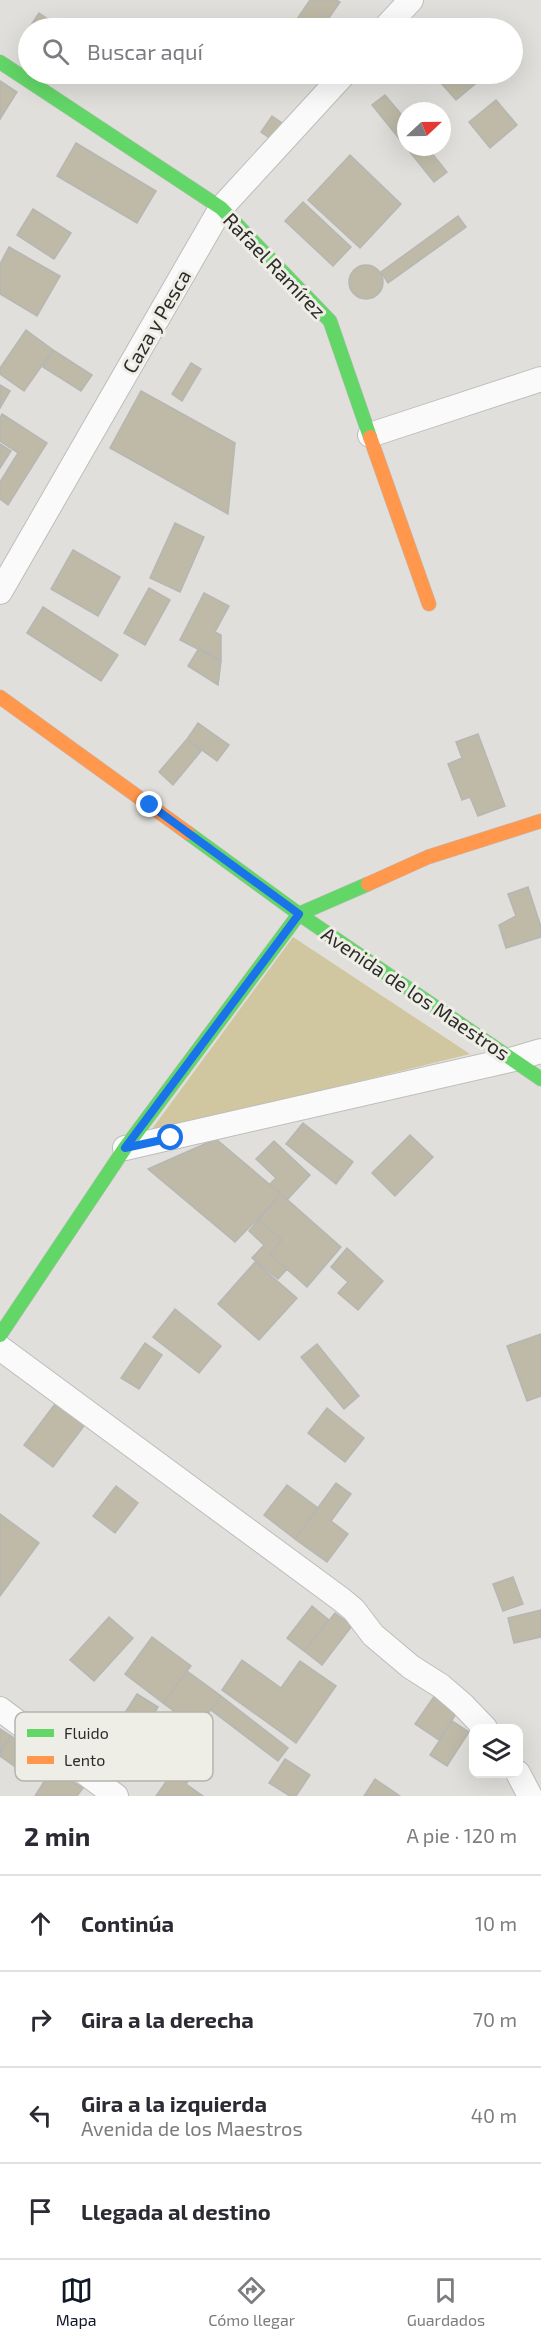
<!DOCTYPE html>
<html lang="es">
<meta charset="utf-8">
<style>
:root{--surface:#fff;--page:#f2f2f3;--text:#2b2b33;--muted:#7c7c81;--line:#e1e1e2;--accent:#111827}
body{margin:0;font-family:"Exo 2",sans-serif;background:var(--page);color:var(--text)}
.controls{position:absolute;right:18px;bottom:18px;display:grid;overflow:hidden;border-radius:12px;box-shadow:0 6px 24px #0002}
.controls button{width:54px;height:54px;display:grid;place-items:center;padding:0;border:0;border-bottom:2px solid var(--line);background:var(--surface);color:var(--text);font:30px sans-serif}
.compass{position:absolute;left:397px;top:102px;width:54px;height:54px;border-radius:50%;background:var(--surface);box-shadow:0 6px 24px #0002;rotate:68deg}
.stop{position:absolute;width:18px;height:18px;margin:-14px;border:4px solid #1a73e8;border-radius:50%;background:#fff}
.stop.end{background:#1a73e8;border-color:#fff;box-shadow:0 2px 6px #0008}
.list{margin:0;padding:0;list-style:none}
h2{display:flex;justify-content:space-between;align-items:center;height:78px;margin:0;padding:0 24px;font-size:26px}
h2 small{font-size:20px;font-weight:400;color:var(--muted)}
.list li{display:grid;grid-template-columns:39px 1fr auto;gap:18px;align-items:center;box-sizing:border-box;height:96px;padding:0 24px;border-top:2px solid var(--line)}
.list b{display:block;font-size:22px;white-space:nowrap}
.list p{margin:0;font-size:20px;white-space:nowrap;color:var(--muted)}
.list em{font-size:20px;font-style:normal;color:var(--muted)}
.icon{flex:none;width:33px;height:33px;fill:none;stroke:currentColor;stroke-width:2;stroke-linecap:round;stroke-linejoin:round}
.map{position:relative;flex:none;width:541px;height:1796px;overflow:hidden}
.search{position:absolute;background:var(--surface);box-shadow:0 6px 24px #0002;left:18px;right:18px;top:18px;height:66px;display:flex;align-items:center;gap:15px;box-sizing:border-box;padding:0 21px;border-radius:33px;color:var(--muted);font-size:22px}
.sheet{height:462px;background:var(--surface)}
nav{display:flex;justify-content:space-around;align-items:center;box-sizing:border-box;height:84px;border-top:2px solid var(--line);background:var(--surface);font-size:16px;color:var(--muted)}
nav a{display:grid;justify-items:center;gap:3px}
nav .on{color:var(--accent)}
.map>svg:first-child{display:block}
</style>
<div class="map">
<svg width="541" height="1796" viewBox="0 0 541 1796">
<rect width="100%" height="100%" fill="#e0dfdb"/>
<path fill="#d0c69f" d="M293 937 470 1054 149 1133Z"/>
<path fill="#bebaa7" stroke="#b6b6b3" stroke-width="1.5" d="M310 0H336L340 2 322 28H291Z
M39 13 61 28H29Z
M433 74H487L456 100Z
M0 81 17 92 0 119Z
M385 95 406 120V147H427L447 172 434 182 372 105Z
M496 100 517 125 490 148 469 122Z
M272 116 288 127 277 143 261 132Z
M76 143 156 191 137 223 57 176Z
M350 155 401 204 360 248 308 200Z
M303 202 351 247 333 266 285 221Z
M33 209 71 233 54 259 17 235Z
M458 216 466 227 388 283 381 272Z
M9 247 60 276 37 316 0 294V264Z
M349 282a17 17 0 1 1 34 0a17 17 0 1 1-34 0Z
M26 330 53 350 24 391 0 374V368Z
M53 350 92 375 81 391 43 367Z
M191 363 201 369 182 401 172 394Z
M0 385 10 391 0 408Z
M141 391 235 443 228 514 110 448Z
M2 414 47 443 8 505 0 499V482L18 453 0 441V418Z
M0 444 11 451 0 468Z
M175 523 204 537 180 592 150 578Z
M73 550 120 577 98 616 51 589Z
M149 588 170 600 145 645 124 633Z
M204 593 229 606 215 632 221 635V661L180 640Z
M43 607 118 655 101 681 27 633Z
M199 648 221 661 218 685 188 666Z
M198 723 229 745 217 761 187 739Z
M478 734 505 806 478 816 470 797 462 800 448 764 462 758 456 742Z
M187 739 201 751 173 785 159 772Z
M528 887 541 927V937L506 948 499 925 516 916 508 894Z
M303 1123 353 1162 336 1184 286 1144Z
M410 1135 433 1157 395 1196 372 1173Z
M216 1139 281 1194 235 1242 148 1169Z
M274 1141 310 1175 287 1200 270 1184 276 1178 256 1159Z
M281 1194 341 1247 307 1287 270 1254 282 1240 258 1220Z
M258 1220 282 1240 270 1254 287 1269 278 1279 252 1258 264 1245 249 1231Z
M347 1248 383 1281 358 1310 338 1293 348 1282 331 1267Z
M255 1262 297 1298 259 1340 218 1304Z
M175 1309 221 1346 199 1373 153 1337Z
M541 1334V1396L527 1401 507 1346Z
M145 1343 162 1355 139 1389 121 1378Z
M317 1344 359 1396 344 1409 301 1357Z
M61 1396 90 1418 53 1467 24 1445Z
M327 1408 364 1438 345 1462 308 1433Z
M336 1483 351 1494 331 1521 348 1534 327 1562 295 1539Z
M287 1485 318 1508 295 1539 264 1515Z
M116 1486 138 1503 115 1533 93 1516Z
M0 1514 39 1543 0 1596Z
M513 1577 523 1604 503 1611 493 1584Z
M312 1606 329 1620 304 1651 287 1638Z
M541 1610V1637L514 1643 508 1618Z
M335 1613 352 1626 322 1665 304 1651Z
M109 1617 133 1638 94 1681 70 1660Z
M152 1637 191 1666 163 1703 125 1674Z
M242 1660 281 1688 300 1661 336 1686 296 1743 222 1690Z
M187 1671 221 1696 197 1728 163 1703Z
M137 1694 158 1707 141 1735 119 1722Z
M435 1695 458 1711 439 1740 415 1724Z
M221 1696 288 1748 278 1761 211 1710Z
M452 1721 469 1732 447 1766 430 1755Z
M0 1729 11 1736 0 1753Z
M11 1736 39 1757 27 1775 0 1756V1751Z
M182 1759 197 1769 186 1784 203 1796H156Z
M285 1759 310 1775 296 1796H290L269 1783Z
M52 1769 83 1788 77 1796H35Z
M375 1779 400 1796H364Z"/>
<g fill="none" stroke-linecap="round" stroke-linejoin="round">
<g stroke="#bebdbb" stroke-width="26">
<path id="street" d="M385 28 411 0
M370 435 541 379
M0 592 221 208 344 74
M125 1148 514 1059 541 1051
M0 1348 342 1600 354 1610 373 1635 411 1667 441 1686 462 1704 485 1728
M0 1709 116 1796
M518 1773 530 1796"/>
</g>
<g stroke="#bebdbb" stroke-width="15">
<path id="fast" d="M0 62 221 208 330 321 370 437
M188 833 299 914 541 1079
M0 1335 125 1148 299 914 368 884"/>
</g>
<g stroke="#bebdbb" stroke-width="15">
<path id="slow" d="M370 437 429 604
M0 697 188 833
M368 884 428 857 541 821"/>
</g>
<use href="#street" stroke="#fafafa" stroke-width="24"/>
<use href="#fast" stroke="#63d668" stroke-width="14"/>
<use href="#slow" stroke="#ff974d" stroke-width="14"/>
</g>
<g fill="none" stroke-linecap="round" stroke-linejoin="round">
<path stroke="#1a73e8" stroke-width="8" d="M150 805 299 914 125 1148 171 1138"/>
</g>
<g text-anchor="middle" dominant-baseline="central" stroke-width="6" stroke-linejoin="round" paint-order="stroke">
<g font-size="20" fill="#2c2c29" stroke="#efeee6">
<text transform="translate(275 265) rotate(46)">Rafael Ramírez</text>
<text transform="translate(156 321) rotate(-60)">Caza y Pesca</text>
<text transform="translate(416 993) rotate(34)">Avenida de los Maestros</text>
</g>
</g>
<rect x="15" y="1712" width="198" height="69" rx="9" fill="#efeee6" stroke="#b4b4ad" stroke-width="1.5"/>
<rect x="27" y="1729" width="27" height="8" fill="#63d668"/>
<rect x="27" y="1756" width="27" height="8" fill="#ff974d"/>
<g font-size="16" fill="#2c2c29">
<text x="64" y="1739">Fluido</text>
<text x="64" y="1766">Lento</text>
</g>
</svg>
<div class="controls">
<button><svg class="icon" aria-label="layers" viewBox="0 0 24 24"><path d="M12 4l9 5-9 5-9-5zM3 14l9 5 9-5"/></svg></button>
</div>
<svg class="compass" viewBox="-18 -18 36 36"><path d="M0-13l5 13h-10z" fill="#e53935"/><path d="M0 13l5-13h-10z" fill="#7c7c81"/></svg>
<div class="stop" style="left:171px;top:1138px"></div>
<div class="stop end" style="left:150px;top:805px"></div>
<div class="search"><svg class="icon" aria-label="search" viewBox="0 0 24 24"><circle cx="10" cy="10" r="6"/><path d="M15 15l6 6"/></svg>Buscar aquí</div>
</div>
<section class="sheet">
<h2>2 min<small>A pie · 120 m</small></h2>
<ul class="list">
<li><svg class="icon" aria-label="ahead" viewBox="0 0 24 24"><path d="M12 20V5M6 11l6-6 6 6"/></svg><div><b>Continúa</b></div><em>10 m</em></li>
<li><svg class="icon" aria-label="right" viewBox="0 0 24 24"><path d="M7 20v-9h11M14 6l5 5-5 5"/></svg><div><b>Gira a la derecha</b></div><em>70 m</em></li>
<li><svg class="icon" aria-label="left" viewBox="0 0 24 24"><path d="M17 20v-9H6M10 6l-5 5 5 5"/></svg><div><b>Gira a la izquierda</b><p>Avenida de los Maestros</p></div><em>40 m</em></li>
<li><svg class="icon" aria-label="arrive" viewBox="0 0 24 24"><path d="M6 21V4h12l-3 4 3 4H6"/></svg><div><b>Llegada al destino</b></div></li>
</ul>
</section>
<nav>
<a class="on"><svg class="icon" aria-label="map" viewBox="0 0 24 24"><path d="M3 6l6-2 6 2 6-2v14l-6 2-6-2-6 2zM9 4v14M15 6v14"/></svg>Mapa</a>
<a><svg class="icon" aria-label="directions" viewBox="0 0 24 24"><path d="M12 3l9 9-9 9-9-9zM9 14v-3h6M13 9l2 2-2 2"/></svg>Cómo llegar</a>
<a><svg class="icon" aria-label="saved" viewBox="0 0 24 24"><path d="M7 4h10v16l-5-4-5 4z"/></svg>Guardados</a>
</nav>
